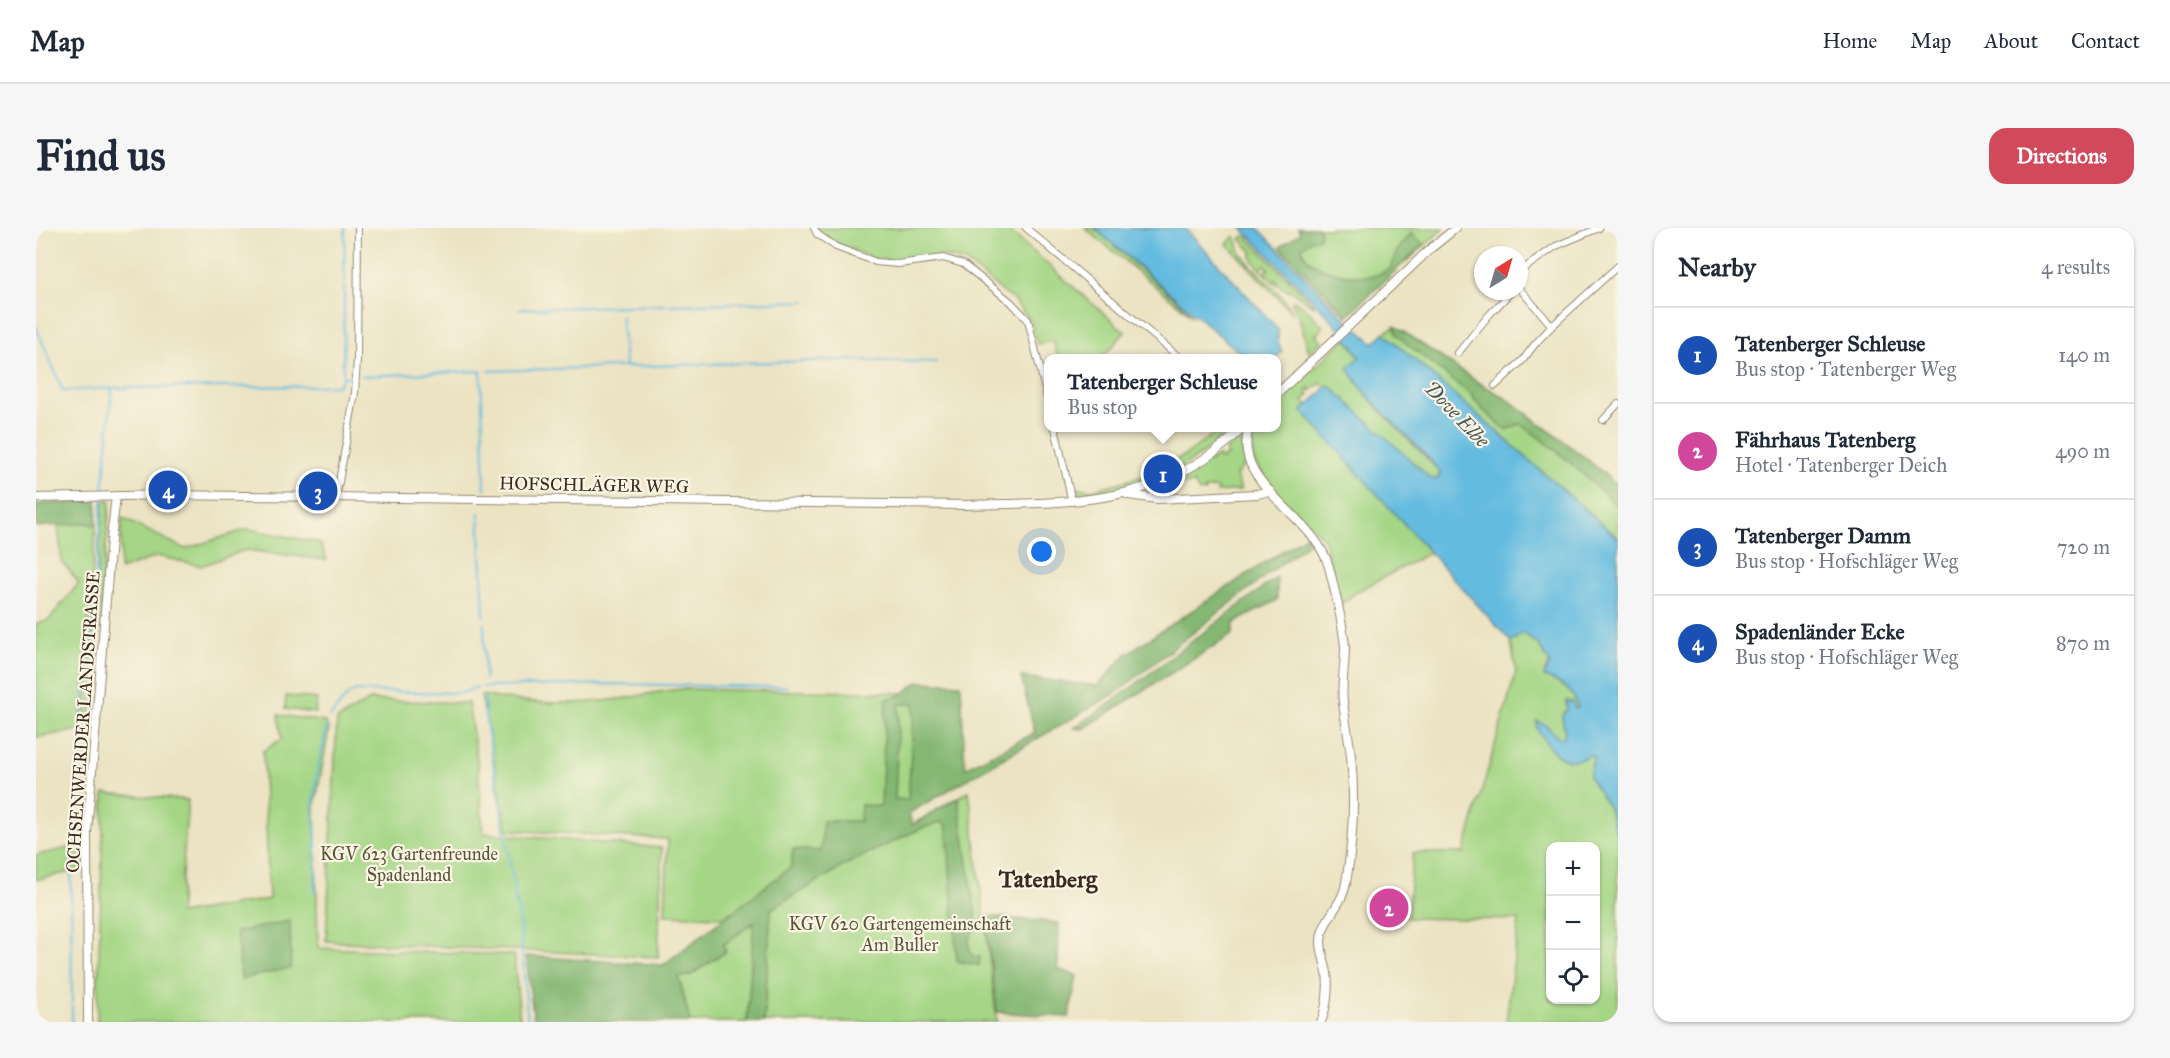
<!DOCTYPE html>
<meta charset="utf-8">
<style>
:root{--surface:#fff;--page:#f6f6f7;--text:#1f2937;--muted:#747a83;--line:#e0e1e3;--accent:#d1495b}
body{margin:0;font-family:"IM FELL Great Primer",serif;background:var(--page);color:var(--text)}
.controls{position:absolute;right:18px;bottom:18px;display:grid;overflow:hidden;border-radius:12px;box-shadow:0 2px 4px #0004}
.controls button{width:54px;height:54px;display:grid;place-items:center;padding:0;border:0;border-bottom:2px solid var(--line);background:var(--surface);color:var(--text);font:30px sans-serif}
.compass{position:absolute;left:1438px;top:18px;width:54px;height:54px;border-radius:50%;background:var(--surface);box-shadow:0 2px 4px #0004;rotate:37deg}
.you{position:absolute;left:1006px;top:324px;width:21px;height:21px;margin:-15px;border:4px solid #fff;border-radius:50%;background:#1a73e8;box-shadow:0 0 0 9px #1a73e833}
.badge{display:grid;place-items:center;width:39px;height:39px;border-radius:50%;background:var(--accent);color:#fff;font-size:20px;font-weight:700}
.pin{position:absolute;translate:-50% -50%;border:3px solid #fff;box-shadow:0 2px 6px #0006}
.popup{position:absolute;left:1008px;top:126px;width:237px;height:78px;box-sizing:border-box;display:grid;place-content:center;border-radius:12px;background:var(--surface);filter:drop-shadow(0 2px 4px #0005);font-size:20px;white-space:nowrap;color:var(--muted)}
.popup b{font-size:22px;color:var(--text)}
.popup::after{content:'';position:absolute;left:50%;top:100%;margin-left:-12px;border:12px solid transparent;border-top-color:var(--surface)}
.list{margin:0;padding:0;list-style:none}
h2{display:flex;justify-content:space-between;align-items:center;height:78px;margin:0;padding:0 24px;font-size:26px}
h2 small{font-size:20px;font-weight:400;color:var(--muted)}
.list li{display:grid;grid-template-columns:39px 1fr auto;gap:18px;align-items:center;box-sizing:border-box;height:96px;padding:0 24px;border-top:2px solid var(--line)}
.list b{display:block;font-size:22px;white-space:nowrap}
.list p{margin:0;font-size:20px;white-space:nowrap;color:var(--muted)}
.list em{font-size:20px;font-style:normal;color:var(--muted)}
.icon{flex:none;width:33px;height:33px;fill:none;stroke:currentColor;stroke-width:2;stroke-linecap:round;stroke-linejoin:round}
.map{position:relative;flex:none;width:1582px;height:794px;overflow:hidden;border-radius:18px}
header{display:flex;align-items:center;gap:36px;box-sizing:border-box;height:84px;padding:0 30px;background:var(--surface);border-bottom:2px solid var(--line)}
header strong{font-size:28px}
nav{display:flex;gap:33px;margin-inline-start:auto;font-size:21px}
.intro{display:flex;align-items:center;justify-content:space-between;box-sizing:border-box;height:144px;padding:0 36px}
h1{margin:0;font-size:42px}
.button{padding:15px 27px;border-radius:18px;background:var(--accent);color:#fff;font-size:21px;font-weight:700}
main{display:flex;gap:36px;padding:0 36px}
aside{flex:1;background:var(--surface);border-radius:18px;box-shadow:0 2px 4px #0004}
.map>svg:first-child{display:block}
</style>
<header>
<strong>Map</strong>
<nav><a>Home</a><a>Map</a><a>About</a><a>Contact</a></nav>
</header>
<div class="intro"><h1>Find us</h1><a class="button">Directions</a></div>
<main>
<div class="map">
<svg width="1582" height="794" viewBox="0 0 1582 794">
<rect width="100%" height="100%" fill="#fcf5e5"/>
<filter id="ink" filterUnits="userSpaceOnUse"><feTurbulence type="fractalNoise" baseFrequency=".0167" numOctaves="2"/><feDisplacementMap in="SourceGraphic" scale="12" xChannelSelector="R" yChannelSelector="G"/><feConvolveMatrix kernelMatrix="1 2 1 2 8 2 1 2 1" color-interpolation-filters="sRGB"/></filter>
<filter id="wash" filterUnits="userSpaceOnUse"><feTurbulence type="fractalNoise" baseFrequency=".008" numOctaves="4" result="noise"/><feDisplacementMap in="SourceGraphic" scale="24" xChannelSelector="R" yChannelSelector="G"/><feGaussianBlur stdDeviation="1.35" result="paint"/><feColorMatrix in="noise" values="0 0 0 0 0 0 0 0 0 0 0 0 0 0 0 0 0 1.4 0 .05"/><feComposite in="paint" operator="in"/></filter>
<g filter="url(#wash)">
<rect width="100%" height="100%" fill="#ebe3c2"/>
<path fill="#a4d685" stroke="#708052" stroke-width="1.5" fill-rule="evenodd" d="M781 0H970L1089 104 1066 130H1022L1017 113 1001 116 994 92 978 73 930 34 906 28 862 33 840 31 802 16 782 3Z
M1049 0H1058L1149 80 1157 89Z
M1282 0H1408L1369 35 1365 32C1357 39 1347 47 1336 48 1316 50 1268 42 1266 19L1284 4Z
M1209 7 1278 77V79L1254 62 1252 63 1239 55 1242 54 1240 51 1237 54 1228 44 1233 41 1229 37 1226 39V43L1216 31V23L1204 11Z
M1198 8C1203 14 1201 20 1205 25 1220 48 1245 60 1257 86L1191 16Z
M1258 72 1271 81 1287 99 1280 107 1286 113 1273 124 1263 89 1256 74Z
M1359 98 1443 155 1471 171 1552 232 1582 258V310L1348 105Z
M1310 110 1324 129 1320 153 1338 176 1404 244 1402 251H1395L1293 158 1290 160 1285 155 1275 163 1273 160 1270 163 1273 167 1267 173 1272 177 1266 183 1395 324 1322 363 1304 377 1288 311 1247 271 1227 248 1218 233 1216 213 1219 200H1241V176Z
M1185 200H1197C1184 210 1171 222 1157 232 1130 251 1076 269 1043 267L1035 259 1056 262 1104 249 1150 227Z
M1202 211 1206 216 1209 236 1200 247 1205 262 1181 264V260L1169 261V264H1163L1158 255 1148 257 1143 252 1182 228 1185 231 1192 227 1189 223Z
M69 273H74L54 497 49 496 67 276Z
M86 290 149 321 212 301 284 315 291 332 210 322 165 338 122 328 84 342Z
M50 295 60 298 45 502 0 509V396L13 392 43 355 26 334 22 297Z
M1487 405 1502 416 1514 435 1509 443 1508 449C1525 454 1538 462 1542 480L1531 481 1526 488 1529 505 1527 510H1523L1510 497 1501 500 1558 529 1553 549 1573 580 1582 611V794H1470L1483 692 1371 690 1377 625H1428L1480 444 1475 414ZM1514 618H1560V772H1514Z
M647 461 881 465 876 583 686 689 629 687 632 611 471 602 445 467C490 476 539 477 583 471 605 468 625 462 647 461Z
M250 468 281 471 279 485 249 481Z
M334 472 432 475 442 538 447 605 626 620 622 729 290 713 301 492Z
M242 487 289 494 293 501 279 578 282 720 478 727 484 794H61L68 565 152 572 143 686 233 671 227 523 246 511Z
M933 563 961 794H728L735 681Z
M47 617V641L0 652V627Z
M719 694 711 794H654L643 749 653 748 690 723 686 717Z"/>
<path fill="#83b772" stroke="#5f7048" stroke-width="1.5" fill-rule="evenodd" d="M1262 0H1282L1284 4 1283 10 1275 12 1266 19C1268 43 1315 49 1334 48 1342 48 1349 43 1355 40L1361 23 1375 5 1388 16 1311 88 1244 19 1264 5Z
M1359 98 1443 155 1471 171 1552 232 1582 258V279C1551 249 1520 220 1484 196L1470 202 1446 181 1434 166 1372 117 1360 106Z
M61 273 60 298 50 295 0 299V276Z
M1269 308 1272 315 1080 465 873 585 876 597 922 569 941 696C934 708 928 717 938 729H944L943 737 921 733 911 602 910 597 905 594 886 600 818 632 735 681 728 794H711L718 694 687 717 690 723 653 748 643 749 654 794H498L490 728 627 737 755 639 757 621 785 623 787 593H824L825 577 845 578 850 471 863 468 882 454 925 456 929 540 999 505 985 449 1062 458 1090 426ZM863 476H878L872 572 859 571Z
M1241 349V372L1198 395 1197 406 1047 501 1038 500 1072 477Z
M949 688 1023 695 1022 741 1041 748 1033 789 961 784Z
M254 693 255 740 205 751 200 704Z"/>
<path fill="#63bbe0" stroke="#4f727f" stroke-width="1.5" d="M1058 0H1149L1242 101V114L1246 124 1238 130H1210Z
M1206 0H1222L1307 88 1337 115 1348 105 1582 310V611L1573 580 1553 549 1558 529 1554 527C1525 542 1516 523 1501 500V493L1510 497 1522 510H1526L1529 505 1526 488 1531 481 1530 473 1537 474 1539 480H1542C1538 462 1524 454 1508 449L1514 435 1502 416 1487 405 1475 414 1266 183 1293 157 1395 251H1402L1404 244 1400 239C1371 205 1335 179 1312 140L1324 128 1299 95Z"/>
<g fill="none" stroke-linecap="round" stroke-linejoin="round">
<path stroke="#63bbe0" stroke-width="2" d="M483 81 770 73
M585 88 589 139
M0 99 27 163 76 160 283 158 303 157 307 149H318
M453 143 803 132 900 134
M325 148 445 143 449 261
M307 149 309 0
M443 285 448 388
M448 396 449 451
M447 459 583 456 752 459
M449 470V486L483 689 492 794
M294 489 312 467 319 463 425 465 442 459
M279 664 280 613 277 579 282 540 291 498
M36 794 35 639 76 160"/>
</g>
</g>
<g filter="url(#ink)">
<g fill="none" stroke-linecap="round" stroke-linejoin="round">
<g stroke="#938670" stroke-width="8">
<path id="minor" d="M778 0 781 6 800 19 840 34 862 36 907 30 927 36 975 74 992 92 1013 177
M990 0 1144 130
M1483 44 1520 18 1563 0
M1483 60 1516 98
M1422 125 1453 87 1476 63
M1459 158 1487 132 1499 116 1516 98 1582 38
M1567 192 1582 176
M1019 200 1036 274
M300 270 319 165 321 131 322 0"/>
</g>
<g stroke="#938670" stroke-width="10">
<path id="tertiary" d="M1241 166 1394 21 1420 0
M1213 200C1194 256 1279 287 1293 339 1299 363 1307 395 1309 419 1309 438 1305 456 1307 474 1309 492 1313 510 1315 528 1319 570 1317 614 1310 655 1307 677 1286 691 1285 713 1285 724 1289 734 1291 745 1293 760 1291 779 1285 794
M1092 267 1121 271 1221 266 1234 263
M0 270 131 267 929 277C1036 274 1124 280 1207 200
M52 794 51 605 75 311 80 268"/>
</g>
<use href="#minor" stroke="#fff" stroke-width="6"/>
<use href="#tertiary" stroke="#fff" stroke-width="8"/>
</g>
</g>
<g text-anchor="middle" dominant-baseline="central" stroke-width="4.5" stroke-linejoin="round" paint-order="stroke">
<g font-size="18" fill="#3b2a1e" stroke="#fcf5e5">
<text transform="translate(558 257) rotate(1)">HOFSCHLÄGER WEG</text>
<text transform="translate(47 494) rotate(-86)">OCHSENWERDER LANDSTRASSE</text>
</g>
<g font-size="18" fill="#555538" stroke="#fcf5e5">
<text x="373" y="626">KGV 623 Gartenfreunde<tspan x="373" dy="21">Spadenland</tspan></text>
<text x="864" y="696">KGV 620 Gartengemeinschaft<tspan x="864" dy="21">Am Buller</tspan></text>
</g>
<g font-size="20" font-style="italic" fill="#475658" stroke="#fcf5e5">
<text transform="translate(1421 186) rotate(46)">Dove Elbe</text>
</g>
<g font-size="24" font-weight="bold" fill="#3b2a1e" stroke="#fcf5e5">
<text x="1012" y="651">Tatenberg</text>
</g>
</g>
</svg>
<div class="controls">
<button>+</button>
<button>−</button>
<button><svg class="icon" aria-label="locate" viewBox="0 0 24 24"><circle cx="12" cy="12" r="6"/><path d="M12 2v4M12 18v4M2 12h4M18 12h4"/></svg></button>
</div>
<svg class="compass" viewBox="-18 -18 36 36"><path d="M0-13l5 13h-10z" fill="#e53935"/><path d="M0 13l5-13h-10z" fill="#747a83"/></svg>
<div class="you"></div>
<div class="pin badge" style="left:1127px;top:246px;background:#1a4fb4">1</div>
<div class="popup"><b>Tatenberger Schleuse</b>Bus stop</div>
<div class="pin badge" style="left:1353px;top:680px;background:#d1479c">2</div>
<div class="pin badge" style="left:282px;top:263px;background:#1a4fb4">3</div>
<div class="pin badge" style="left:132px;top:262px;background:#1a4fb4">4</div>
</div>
<aside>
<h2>Nearby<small>4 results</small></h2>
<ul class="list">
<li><span class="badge" style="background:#1a4fb4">1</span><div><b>Tatenberger Schleuse</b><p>Bus stop · Tatenberger Weg</p></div><em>140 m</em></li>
<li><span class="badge" style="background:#d1479c">2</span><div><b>Fährhaus Tatenberg</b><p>Hotel · Tatenberger Deich</p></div><em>490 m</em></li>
<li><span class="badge" style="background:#1a4fb4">3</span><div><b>Tatenberger Damm</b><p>Bus stop · Hofschläger Weg</p></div><em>720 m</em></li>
<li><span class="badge" style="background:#1a4fb4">4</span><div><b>Spadenländer Ecke</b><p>Bus stop · Hofschläger Weg</p></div><em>870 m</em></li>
</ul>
</aside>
</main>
